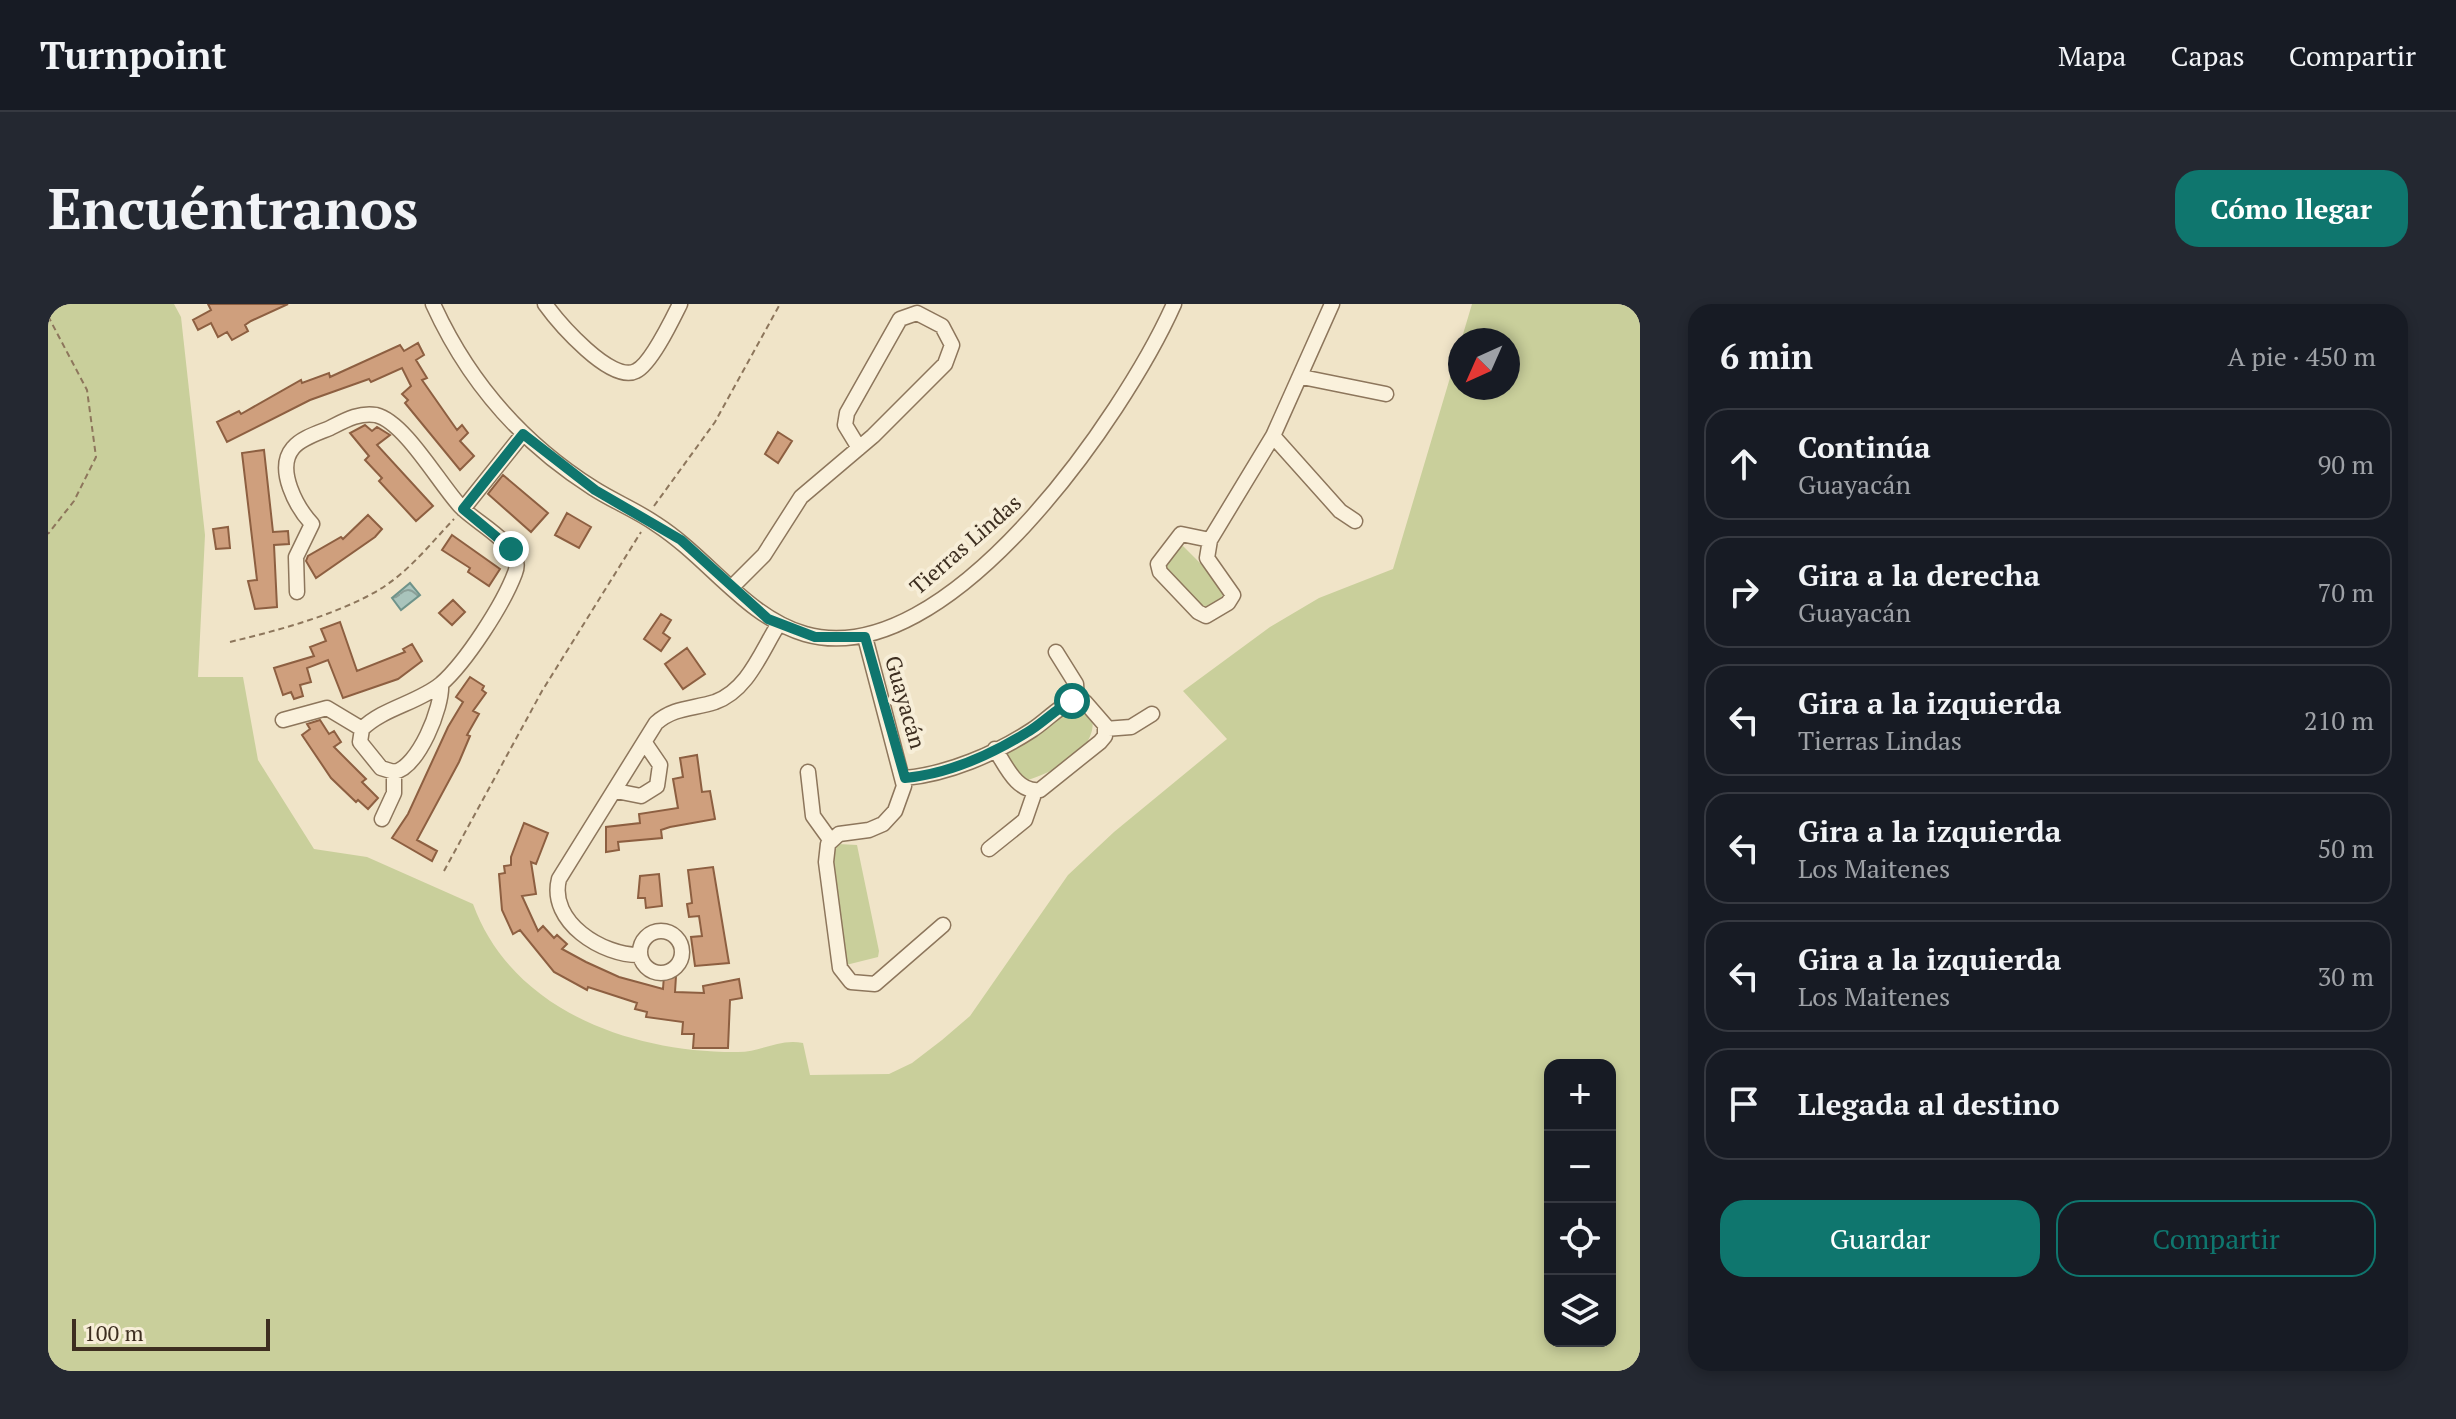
<!DOCTYPE html>
<html lang="es">
<meta charset="utf-8">
<style>
:root{--surface:#171b24;--page:#242831;--text:#f1f3f6;--muted:#9ea1a6;--line:#363941;--accent:#0f766e}
body{margin:0;font-family:"PT Serif",serif;background:var(--page);color:var(--text)}
.controls{position:absolute;right:24px;bottom:24px;display:grid;overflow:hidden;border-radius:16px;box-shadow:0 4px 12px #0003}
.controls button{width:72px;height:72px;display:grid;place-items:center;padding:0;border:0;border-bottom:2px solid var(--line);background:var(--surface);color:var(--text);font:40px sans-serif}
.compass{position:absolute;left:1400px;top:24px;width:72px;height:72px;border-radius:50%;background:var(--surface);box-shadow:0 4px 12px #0003;rotate:225deg}
.scale{position:absolute;left:24px;bottom:20px;width:198px;box-sizing:border-box;padding-left:8px;border:4px solid #3d2e20;border-top:0;font-size:22px;line-height:28px;white-space:nowrap;color:#3d2e20;-webkit-text-stroke:6px #f7eed8;paint-order:stroke}
.stop{position:absolute;width:24px;height:24px;margin:-18px;border:6px solid #0f766e;border-radius:50%;background:#fff}
.stop.end{background:#0f766e;border-color:#fff;box-shadow:0 2px 8px #0008}
.list{margin:0;padding:0;list-style:none}
h2{display:flex;justify-content:space-between;align-items:center;height:104px;margin:0;padding:0 32px;font-size:34px}
h2 small{font-size:26px;font-weight:400;color:var(--muted)}
.list li{display:grid;grid-template-columns:52px 1fr auto;gap:24px;align-items:center;box-sizing:border-box;height:112px;margin:0 16px 16px;padding:0 16px;border:2px solid var(--line);border-radius:24px}
.list b{display:block;font-size:30px;white-space:nowrap}
.list p{margin:0;font-size:26px;white-space:nowrap;color:var(--muted)}
.list em{font-size:26px;font-style:normal;color:var(--muted)}
.actions{display:flex;gap:16px;padding:24px 32px}
.actions a{flex:1;padding:18px 0;border:2px solid var(--accent);border-radius:24px;text-align:center;font-size:28px;color:var(--accent)}
.actions .main{background:var(--accent);color:#fff}
.icon{flex:none;width:44px;height:44px;fill:none;stroke:currentColor;stroke-width:2;stroke-linecap:round;stroke-linejoin:round}
.map{position:relative;flex:none;width:1592px;height:1067px;overflow:hidden;border-radius:24px}
header{display:flex;align-items:center;gap:48px;box-sizing:border-box;height:112px;padding:0 40px;background:var(--surface);border-bottom:2px solid var(--line)}
header strong{font-size:38px}
nav{display:flex;gap:44px;margin-inline-start:auto;font-size:28px}
.intro{display:flex;align-items:center;justify-content:space-between;box-sizing:border-box;height:192px;padding:0 48px}
h1{margin:0;font-size:56px}
.button{padding:20px 36px;border-radius:24px;background:var(--accent);color:#fff;font-size:28px;font-weight:700}
main{display:flex;gap:48px;padding:0 48px}
aside{flex:1;background:var(--surface);border-radius:24px;box-shadow:0 4px 12px #0003}
.map>svg:first-child{display:block}
</style>
<header>
<strong>Turnpoint</strong>
<nav><a>Mapa</a><a>Capas</a><a>Compartir</a></nav>
</header>
<div class="intro"><h1>Encuéntranos</h1><a class="button">Cómo llegar</a></div>
<main>
<div class="map">
<svg width="1592" height="1067" viewBox="0 0 1592 1067">
<defs>
<pattern id="water-waves" width="16" height="10" patternUnits="userSpaceOnUse" patternTransform="scale(2)"><rect width="16" height="10" fill="#a9c4bc"/><path d="M0 5q4-4 8 0t8 0" fill="none" stroke="#8ba098"/></pattern>
</defs>
<rect width="100%" height="100%" fill="#f0e4c8"/>
<path fill="#c9cf9b" fill-rule="evenodd" d="M0 0H126L133 13 157 231 150 373H195L210 456 266 545 319 553 425 600C464 707 584 749 690 748 713 748 732 734 755 739L762 771 841 770 864 759 894 736 922 712 1020 571 1066 528 1179 435 1135 387 1222 323 1271 294 1345 265 1424 0H1592V1067H0ZM1460 36V84H1412V36ZM1562 761V1037H1502V761Z
M1135 242 1178 285 1171 298 1157 306 1114 263 1120 251Z
M1029 402 1044 413C1051 447 1003 469 977 477L958 453 960 448Z
M790 540 809 541 831 647 830 653 798 661 784 551Z"/>
<path fill="url(#water-waves)" stroke="#6f938a" stroke-width="2" d="M362 279 372 291 353 306 344 294Z"/>
<path fill="#cf9f7d" stroke="#8d5f41" stroke-width="2" d="M160 0H240L203 17 197 21 200 27 184 36 179 28 170 33 163 19 150 26 145 16 163 6Z
M370 39 376 51 368 56 379 74 374 76 409 126 414 121 420 129 412 137 426 152 412 166 357 99 360 96 354 90 363 82 354 64 323 78 321 75 262 96 179 138 169 118 191 107 193 110 253 76 254 79 281 69 282 73 352 41 356 47Z
M317 121 324 127 329 123 342 131 329 141 385 202 368 217 331 177 334 174 317 156 321 152 302 129Z
M730 128 744 137 730 159 717 150Z
M216 146 225 228 240 227 241 240 226 241 229 303 207 305 200 277 209 276 194 149Z
M455 171 500 209 483 228 440 190Z
M519 209 543 223 531 244 507 231Z
M320 211 334 225 327 233 268 274 258 257 260 252 293 233 295 235Z
M180 223 182 244 168 245 165 225Z
M404 231 452 265 441 282 420 268 422 264 394 246Z
M405 296 417 308 404 321 391 309Z
M613 310 623 316 615 329 622 334 613 347 596 335Z
M292 318 309 367 357 348 355 345 364 340 374 357 350 375 295 394 280 356 259 364 263 378 252 381 255 392 246 395 243 388 235 391 226 364 266 352 262 343 278 337 273 325Z
M639 344 657 370 635 385 617 360Z
M422 373 436 382 434 386 438 389 425 407 431 410 419 431 422 432 411 458 369 536 389 547 384 557 344 534 360 510 400 423 415 398 408 393Z
M272 416 281 430 286 427 293 438 286 443 318 475 314 478 330 494 320 505 310 496 308 498 283 474 254 431 262 425 259 420Z
M649 451 654 488 662 487 667 515 622 523 613 526 614 534 570 538 571 546 558 548V523L592 519 591 510 630 504 625 475 635 473 632 454Z
M476 519 500 529 488 560 483 558 488 590 474 592 490 627 495 622 506 634 509 631 519 640 514 645 538 658 571 673 615 685 616 671 628 672 627 688 656 689 655 682 691 675 694 694 682 696 680 744H645L646 730H634L635 718 598 713 599 708 587 705 589 699 540 683 539 686 506 668 472 626 465 630 454 606 451 570 457 569 456 562 463 561V553Z
M665 563 681 659 647 662 643 633 654 632 651 612 641 613 639 600 644 599 640 566Z
M611 570 614 602 598 604 597 594H590L592 572Z"/>
<g fill="none" stroke-linecap="round" stroke-linejoin="round">
<g stroke="#8d765c" stroke-width="17">
<path id="street" d="M385 0C420 77 474 139 545 184 565 197 588 206 608 220 661 254 698 313 757 330 899 371 1077 110 1126 0
M497 0C510 18 563 80 588 67 603 60 624 16 632 0
M1254 73 1338 90
M1225 132 1292 207 1307 217
M415 205 475 130
M1162 236 1133 230 1110 260 1112 268 1150 308 1158 312 1180 299 1185 291 1159 254 1162 236 1225 132 1284 0
M684 283 716 251 753 193 825 132 897 60 904 41 894 22 869 9 852 15 799 109 797 121 811 144
M249 288 248 253 264 220C249 204 227 165 245 144 253 134 270 129 282 124 296 117 311 108 328 111 357 118 392 181 413 203 429 220 478 243 467 269 455 301 418 358 393 380 370 399 335 404 314 425L312 438 333 464 346 468C370 464 395 403 393 380
M817 333 856 482 847 507 835 520 821 526 791 530 780 540 778 558 792 664 803 678 827 680 895 621
M1008 348 1028 380 1029 396
M235 416 279 404 314 425
M1057 425 1083 423 1104 410
M760 468 765 512 783 537
M857 474C900 470 947 450 984 426 998 417 1009 404 1024 397L1037 398 1057 421V432L1052 438 992 486C969 489 958 462 947 445
M568 487 593 492 609 482 612 461 597 439
M334 515 346 489V468
M941 545 977 516 987 487
M592 648a21 21 0 1 1 42 0a21 21 0 1 1-42 0Z
M592 651C555 652 500 618 511 575L608 419C626 403 645 405 667 398 700 386 713 348 730 321"/>
</g>
<path stroke="#8d765c" stroke-width="2" stroke-dasharray="6 4" stroke-linecap="butt" d="M0 12 39 86 48 153 26 197 0 230
M606 202 667 118 732 0
M182 338C231 326 285 312 329 287 360 269 382 240 406 215
M396 567 494 387 593 228
M1587 1067 1592 1063"/>
<use href="#street" stroke="#faf1dc" stroke-width="14"/>
</g>
<g fill="none" stroke-linecap="round" stroke-linejoin="round">
<path stroke="#0f766e" stroke-width="10" d="M463 245 415 205 475 130 547 186 633 236 720 315 767 333H817L857 474C899 470 942 451 978 429 994 420 1007 405 1024 397"/>
</g>
<g text-anchor="middle" dominant-baseline="central" stroke-width="8" stroke-linejoin="round" paint-order="stroke">
<g font-size="22" fill="#3d2e20" stroke="#f7eed8">
<text transform="translate(917 240) rotate(-41)">Tierras Lindas</text>
<text transform="translate(858 398) rotate(74)">Guayacán</text>
</g>
</g>
</svg>
<div class="controls">
<button>+</button>
<button>−</button>
<button><svg class="icon" aria-label="locate" viewBox="0 0 24 24"><circle cx="12" cy="12" r="6"/><path d="M12 2v4M12 18v4M2 12h4M18 12h4"/></svg></button>
<button><svg class="icon" aria-label="layers" viewBox="0 0 24 24"><path d="M12 4l9 5-9 5-9-5zM3 14l9 5 9-5"/></svg></button>
</div>
<svg class="compass" viewBox="-18 -18 36 36"><path d="M0-13l5 13h-10z" fill="#e53935"/><path d="M0 13l5-13h-10z" fill="#9ea1a6"/></svg>
<div class="scale">100 m</div>
<div class="stop" style="left:1024px;top:397px"></div>
<div class="stop end" style="left:463px;top:245px"></div>
</div>
<aside>
<h2>6 min<small>A pie · 450 m</small></h2>
<ul class="list">
<li><svg class="icon" aria-label="ahead" viewBox="0 0 24 24"><path d="M12 20V5M6 11l6-6 6 6"/></svg><div><b>Continúa</b><p>Guayacán</p></div><em>90 m</em></li>
<li><svg class="icon" aria-label="right" viewBox="0 0 24 24"><path d="M7 20v-9h11M14 6l5 5-5 5"/></svg><div><b>Gira a la derecha</b><p>Guayacán</p></div><em>70 m</em></li>
<li><svg class="icon" aria-label="left" viewBox="0 0 24 24"><path d="M17 20v-9H6M10 6l-5 5 5 5"/></svg><div><b>Gira a la izquierda</b><p>Tierras Lindas</p></div><em>210 m</em></li>
<li><svg class="icon" aria-label="left" viewBox="0 0 24 24"><path d="M17 20v-9H6M10 6l-5 5 5 5"/></svg><div><b>Gira a la izquierda</b><p>Los Maitenes</p></div><em>50 m</em></li>
<li><svg class="icon" aria-label="left" viewBox="0 0 24 24"><path d="M17 20v-9H6M10 6l-5 5 5 5"/></svg><div><b>Gira a la izquierda</b><p>Los Maitenes</p></div><em>30 m</em></li>
<li><svg class="icon" aria-label="arrive" viewBox="0 0 24 24"><path d="M6 21V4h12l-3 4 3 4H6"/></svg><div><b>Llegada al destino</b></div></li>
</ul>
<div class="actions"><a class="main">Guardar</a><a>Compartir</a></div>
</aside>
</main>
